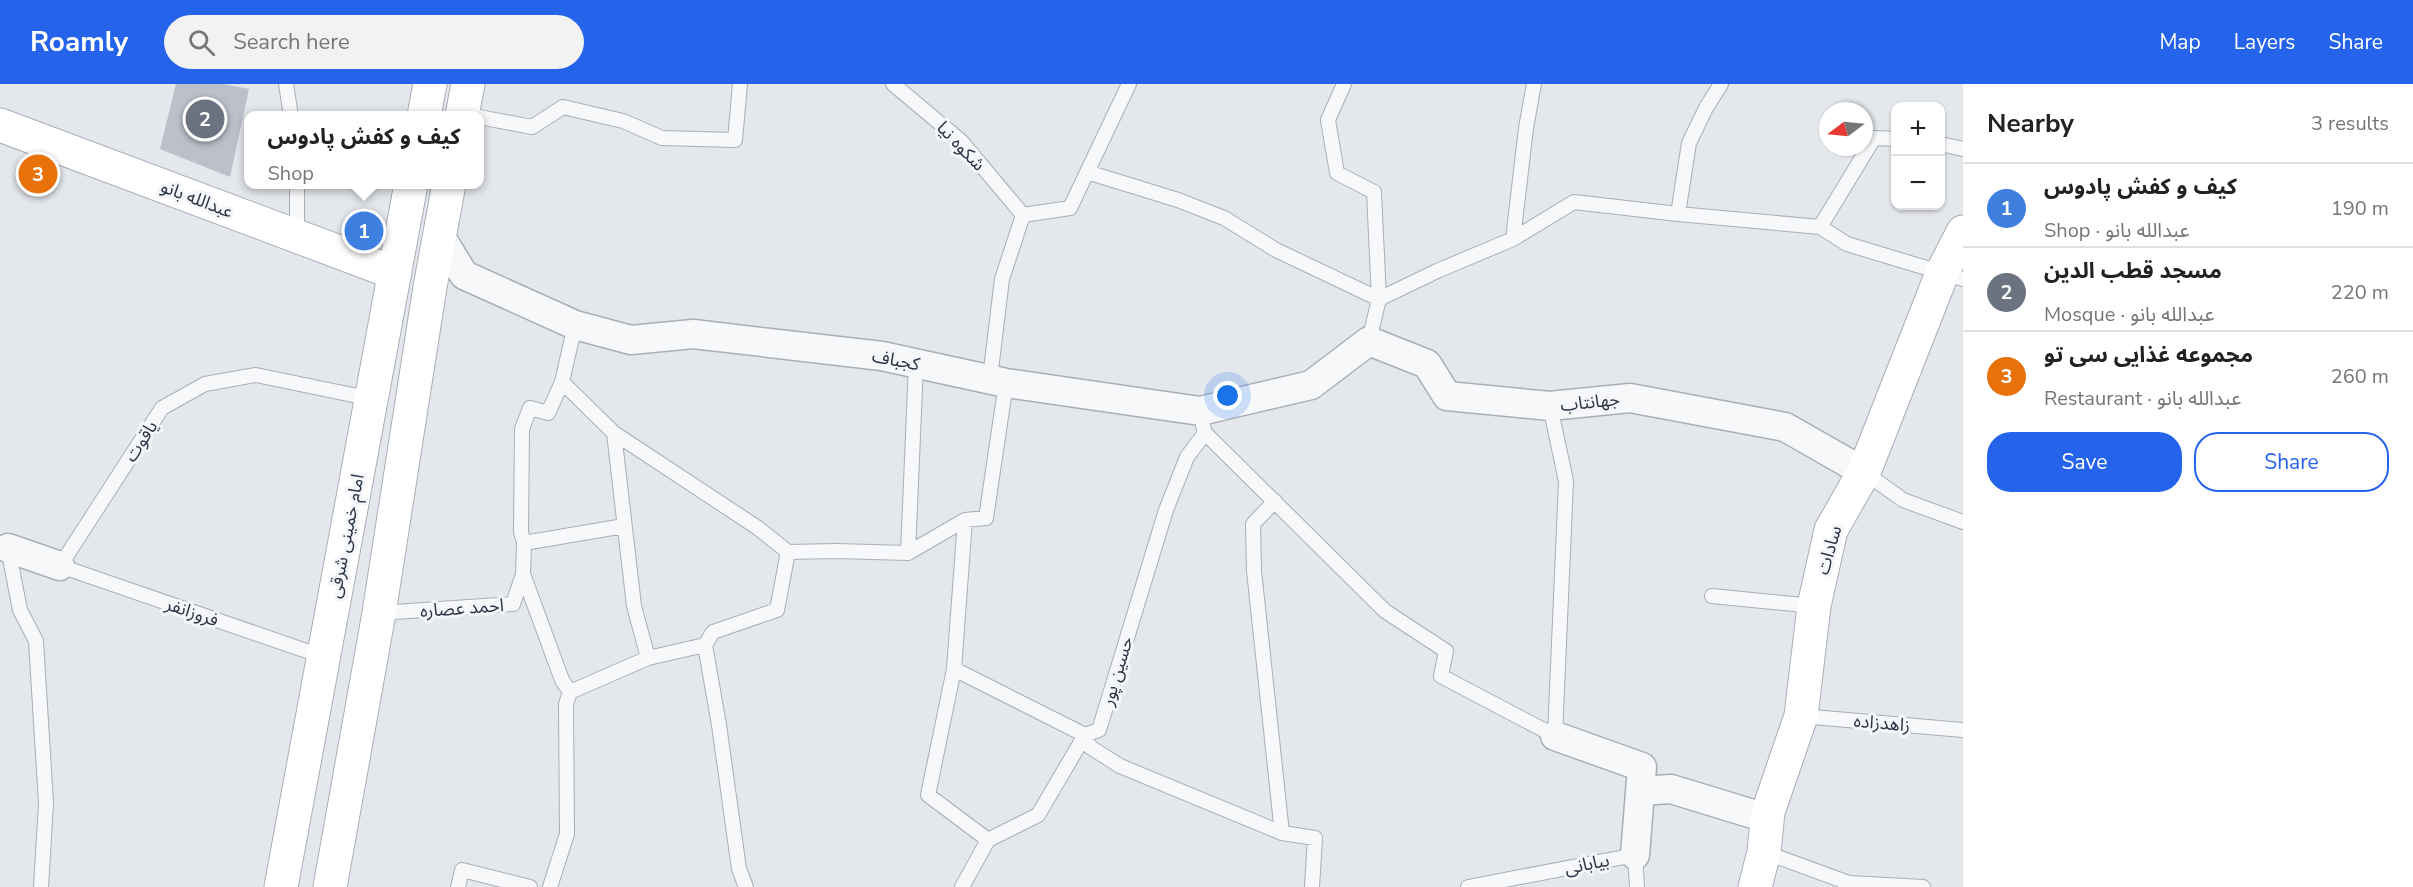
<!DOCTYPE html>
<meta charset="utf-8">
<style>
:root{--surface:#fff;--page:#f2f2f2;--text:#222;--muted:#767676;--line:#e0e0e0;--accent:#2563eb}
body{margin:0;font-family:"Nunito Sans","Noto Sans Arabic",sans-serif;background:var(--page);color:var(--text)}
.controls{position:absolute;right:18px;top:18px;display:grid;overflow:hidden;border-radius:12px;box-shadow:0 2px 4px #0004}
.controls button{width:54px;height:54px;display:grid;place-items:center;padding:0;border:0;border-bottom:2px solid var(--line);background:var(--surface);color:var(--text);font:30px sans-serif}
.compass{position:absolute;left:1819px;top:18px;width:54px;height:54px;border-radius:50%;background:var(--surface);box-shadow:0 2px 4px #0004;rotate:254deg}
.you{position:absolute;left:1228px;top:312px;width:21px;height:21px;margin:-15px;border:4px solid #fff;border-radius:50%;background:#1a73e8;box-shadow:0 0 0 9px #1a73e833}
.badge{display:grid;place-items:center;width:39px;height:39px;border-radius:50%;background:var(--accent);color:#fff;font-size:20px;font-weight:700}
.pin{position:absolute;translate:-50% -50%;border:3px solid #fff;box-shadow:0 2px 6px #0006}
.popup{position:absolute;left:244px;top:27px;width:240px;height:78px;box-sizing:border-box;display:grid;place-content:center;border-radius:12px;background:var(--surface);filter:drop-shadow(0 2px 4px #0005);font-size:20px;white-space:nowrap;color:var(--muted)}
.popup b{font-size:22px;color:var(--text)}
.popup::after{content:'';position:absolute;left:50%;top:100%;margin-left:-12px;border:12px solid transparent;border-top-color:var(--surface)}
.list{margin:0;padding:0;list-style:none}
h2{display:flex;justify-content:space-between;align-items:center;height:78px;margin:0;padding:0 24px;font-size:26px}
h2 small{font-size:20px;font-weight:400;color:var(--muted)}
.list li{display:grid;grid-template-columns:39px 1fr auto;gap:18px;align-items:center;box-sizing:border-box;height:84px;padding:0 24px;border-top:2px solid var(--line)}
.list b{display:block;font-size:22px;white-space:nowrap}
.list p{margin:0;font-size:20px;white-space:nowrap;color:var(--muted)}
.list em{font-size:20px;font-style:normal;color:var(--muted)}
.actions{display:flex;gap:12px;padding:18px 24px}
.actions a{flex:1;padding:14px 0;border:2px solid var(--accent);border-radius:24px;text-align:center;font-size:21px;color:var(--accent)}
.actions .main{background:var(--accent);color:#fff}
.icon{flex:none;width:33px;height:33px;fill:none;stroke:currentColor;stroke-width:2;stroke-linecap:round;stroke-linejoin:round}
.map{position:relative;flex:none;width:1963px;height:803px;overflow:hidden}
header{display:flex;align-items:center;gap:36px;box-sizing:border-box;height:84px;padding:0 30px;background:var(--accent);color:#fff}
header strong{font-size:28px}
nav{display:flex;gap:33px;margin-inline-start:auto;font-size:21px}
.search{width:420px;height:54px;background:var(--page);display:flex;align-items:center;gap:15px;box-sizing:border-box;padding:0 21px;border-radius:33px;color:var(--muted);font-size:22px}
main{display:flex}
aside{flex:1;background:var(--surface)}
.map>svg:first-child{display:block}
</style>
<header>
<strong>Roamly</strong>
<div class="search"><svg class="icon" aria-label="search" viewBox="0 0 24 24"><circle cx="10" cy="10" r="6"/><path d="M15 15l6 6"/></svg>Search here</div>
<nav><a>Map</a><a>Layers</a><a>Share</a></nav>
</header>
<main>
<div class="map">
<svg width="1963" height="803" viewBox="0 0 1963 803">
<rect width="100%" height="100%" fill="#e4e7ec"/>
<path fill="#bbc0ca" d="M176 0H223L249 5 230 93 160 65Z"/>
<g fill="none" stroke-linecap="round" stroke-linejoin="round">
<g stroke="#a9aeb7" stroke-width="16">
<path id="lane" d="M286 0 291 32
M893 0 961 57 1023 131
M1344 0 1328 36 1337 89 1374 108 1379 215 1369 257
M479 33 532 43 563 23 623 37 662 54 735 56 740 0
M1940 60 1963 65
M1087 88 1178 116 1224 134 1276 166 1379 215
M297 100V152
M1678 130 1689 59 1706 24 1721 0
M1820 143 1874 54 1896 55
M1513 155 1526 44 1534 0
M1379 215 1437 187 1513 155 1574 118 1678 130 1820 143 1847 160 1963 195
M990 294 1002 195 1023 131 1070 124 1129 0
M562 298 614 349 758 444 788 468 836 467 908 469 965 436
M614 349 634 522 648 574
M1205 349 1385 527 1446 567 1441 592 1555 652 1566 397 1550 322
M1864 388 1903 416 1963 438
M524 459 521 448 522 345 530 324 548 329 562 298 575 241
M8 464 20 526 36 557 46 719 41 803
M908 469 916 280
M1712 512 1814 522
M379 529 513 520 523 490
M705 561 713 548 777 526 788 468
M324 573 60 482 162 324 205 300 256 291 372 315
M954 585 1085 651 1090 663 1120 682 1282 749 1254 487 1253 440 1275 417
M570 608 562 596 523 490 524 459 624 442
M1801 632 1963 646
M1282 749 1315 754 1312 803
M988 756 928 711 954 585 965 436 986 434 1006 299
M1764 768 1849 799 1923 803
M458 803 462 786 530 803
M550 803 567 750 566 620 570 608 648 574 705 561 719 641 739 785 746 803
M962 803 988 756 1038 731 1085 651 1099 646 1166 426 1187 373 1205 349 1203 341
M1468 803 1635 771 1637 803"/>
</g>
<g stroke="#a9aeb7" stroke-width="31">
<path id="street" d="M439 150 464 191 575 241 631 256 693 250 882 272 1006 299 1200 327 1311 301 1369 257 1427 280 1447 312 1550 322 1630 314 1785 343 1864 388
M8 464 60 482
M1555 652 1642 683 1635 771
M1640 707 1671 705 1766 734"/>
</g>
<g stroke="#a9aeb7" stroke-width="35">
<path id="secondary" d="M424 32 430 0
M462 32 468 0
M0 41 395 189
M281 803 411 100
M330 803 379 529 430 203 449 100
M1755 803 1764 768 1768 728 1801 632 1814 522 1831 446 1864 388 1943 187 1963 148"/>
</g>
<use href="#lane" stroke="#f7f8fa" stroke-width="14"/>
<use href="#street" stroke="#f7f8fa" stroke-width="28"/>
<use href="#secondary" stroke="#fff" stroke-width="33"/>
</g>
<g text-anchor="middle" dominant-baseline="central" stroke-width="6" stroke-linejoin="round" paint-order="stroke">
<g font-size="18" fill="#2b3445" stroke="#f4f6f9">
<text transform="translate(961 62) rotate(46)">شکوه نیا</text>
<text transform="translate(197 115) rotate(21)">عبدالله بانو</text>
<text transform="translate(896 276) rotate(11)">کجباف</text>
<text transform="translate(1590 318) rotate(-6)">جهانتاب</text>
<text transform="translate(141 357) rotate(-57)">یاقوت</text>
<text transform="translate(346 452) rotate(-79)">امام خمینی شرقی</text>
<text transform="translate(1829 466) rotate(-74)">سادات</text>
<text transform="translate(462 524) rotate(-4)">احمد عصاره</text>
<text transform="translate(192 528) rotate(19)">فروزانفر</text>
<text transform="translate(1117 587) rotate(-73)">حسین پور</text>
<text transform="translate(1882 639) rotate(5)">زاهدزاده</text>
<text transform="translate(1587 780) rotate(-11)">بیابانی</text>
</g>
</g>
</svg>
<div class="controls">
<button>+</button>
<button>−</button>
</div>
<svg class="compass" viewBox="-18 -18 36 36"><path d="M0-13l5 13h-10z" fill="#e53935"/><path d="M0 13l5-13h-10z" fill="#767676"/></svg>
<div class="you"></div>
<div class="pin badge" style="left:364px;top:147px;background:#3f7fe0">1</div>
<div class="popup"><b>کیف و کفش پادوس</b>Shop</div>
<div class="pin badge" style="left:205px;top:35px;background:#6b7280">2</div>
<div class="pin badge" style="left:38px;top:90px;background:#e8710a">3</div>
</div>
<aside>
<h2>Nearby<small>3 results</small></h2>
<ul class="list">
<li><span class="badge" style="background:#3f7fe0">1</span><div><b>کیف و کفش پادوس</b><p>Shop · عبدالله بانو</p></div><em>190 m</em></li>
<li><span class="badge" style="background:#6b7280">2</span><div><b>مسجد قطب الدین</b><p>Mosque · عبدالله بانو</p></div><em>220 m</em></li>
<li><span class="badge" style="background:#e8710a">3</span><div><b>مجموعه غذایی سی تو</b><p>Restaurant · عبدالله بانو</p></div><em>260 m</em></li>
</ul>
<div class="actions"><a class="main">Save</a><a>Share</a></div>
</aside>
</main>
